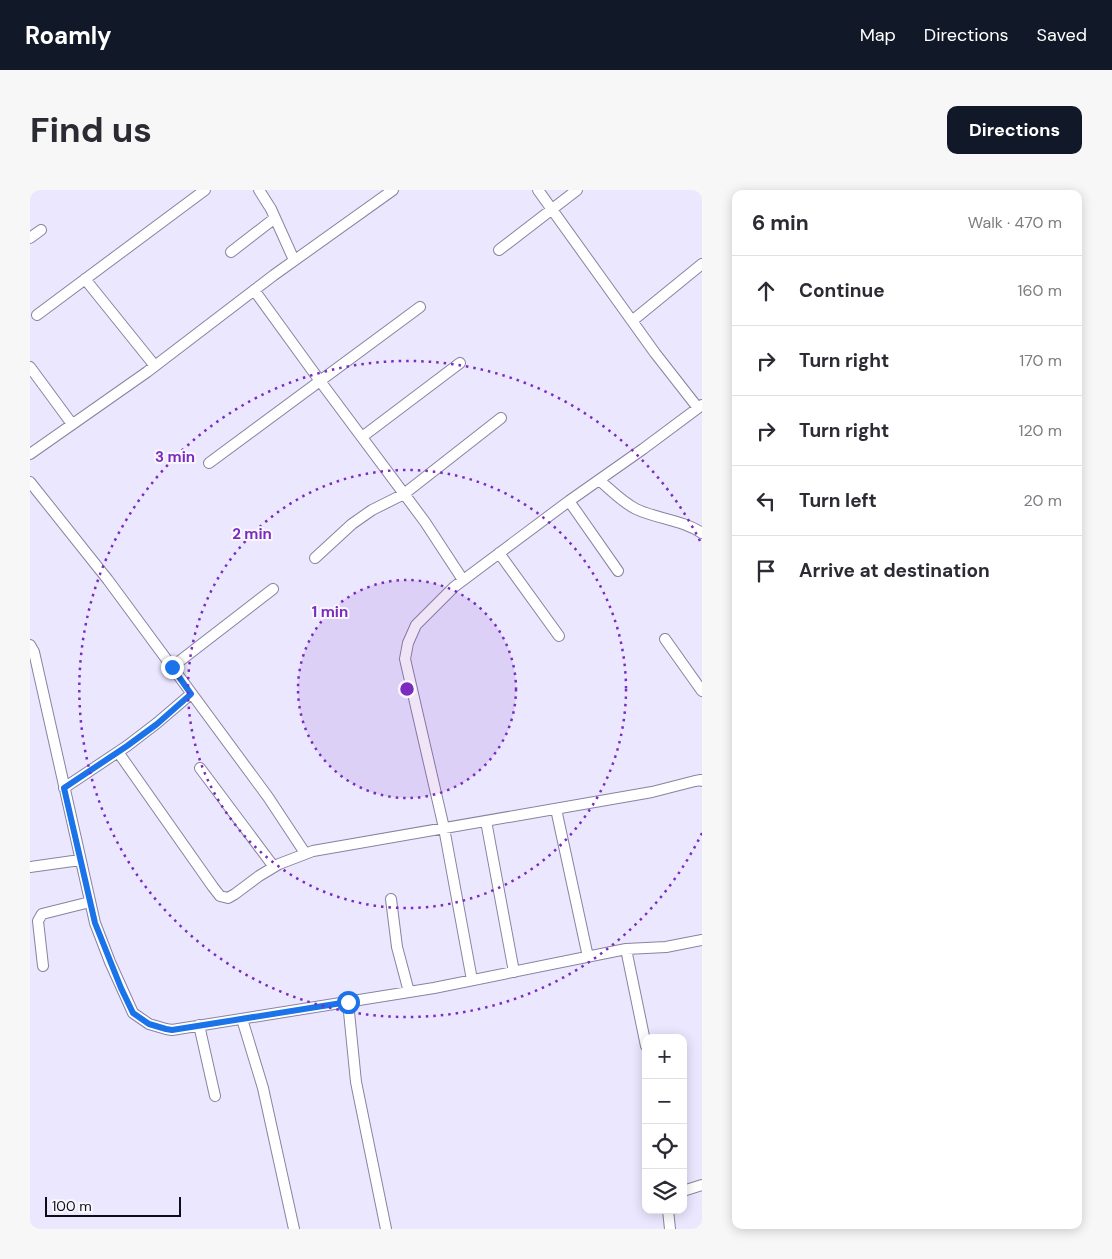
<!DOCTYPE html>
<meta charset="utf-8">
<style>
:root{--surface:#fff;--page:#f7f7f7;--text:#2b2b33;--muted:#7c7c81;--line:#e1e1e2;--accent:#111827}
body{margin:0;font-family:"DM Sans",sans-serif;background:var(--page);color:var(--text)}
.controls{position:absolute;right:15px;bottom:15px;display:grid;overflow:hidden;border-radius:10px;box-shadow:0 2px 12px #0003}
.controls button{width:45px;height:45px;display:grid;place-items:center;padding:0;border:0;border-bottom:1px solid var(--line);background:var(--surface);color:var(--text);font:25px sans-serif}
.scale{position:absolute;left:15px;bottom:12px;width:136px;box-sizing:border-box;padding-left:5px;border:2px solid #0e0c16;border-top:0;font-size:14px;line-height:18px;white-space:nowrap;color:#0e0c16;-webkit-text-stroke:4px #f8f7fd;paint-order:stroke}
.stop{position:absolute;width:15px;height:15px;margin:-11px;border:4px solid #1a73e8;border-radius:50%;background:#fff}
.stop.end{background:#1a73e8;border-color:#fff;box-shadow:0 1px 5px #0008}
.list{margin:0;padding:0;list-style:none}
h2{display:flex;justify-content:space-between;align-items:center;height:65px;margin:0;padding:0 20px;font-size:21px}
h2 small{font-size:16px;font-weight:400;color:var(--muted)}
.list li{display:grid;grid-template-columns:32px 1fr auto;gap:15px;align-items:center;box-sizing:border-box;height:70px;padding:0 20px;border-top:1px solid var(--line)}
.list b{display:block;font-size:19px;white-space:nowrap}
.list em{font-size:16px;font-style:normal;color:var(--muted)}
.icon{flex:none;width:28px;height:28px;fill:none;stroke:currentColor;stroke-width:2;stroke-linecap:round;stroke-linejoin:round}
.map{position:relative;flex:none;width:672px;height:1039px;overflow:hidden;border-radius:10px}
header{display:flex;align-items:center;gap:30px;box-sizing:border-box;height:70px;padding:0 25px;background:var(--accent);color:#fff}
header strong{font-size:24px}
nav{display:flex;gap:28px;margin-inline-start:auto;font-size:18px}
.intro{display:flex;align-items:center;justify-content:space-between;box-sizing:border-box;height:120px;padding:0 30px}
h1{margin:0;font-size:35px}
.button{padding:12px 22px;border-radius:10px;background:var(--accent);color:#fff;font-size:18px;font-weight:700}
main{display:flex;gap:30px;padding:0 30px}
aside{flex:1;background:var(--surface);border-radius:10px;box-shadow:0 2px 12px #0003}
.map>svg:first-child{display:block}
</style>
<header>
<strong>Roamly</strong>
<nav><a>Map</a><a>Directions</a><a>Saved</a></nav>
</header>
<div class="intro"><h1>Find us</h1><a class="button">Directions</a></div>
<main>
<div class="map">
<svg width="672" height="1039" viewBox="0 0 672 1039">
<rect width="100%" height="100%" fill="#ebe7ff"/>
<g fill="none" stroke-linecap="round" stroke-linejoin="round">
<g stroke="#89839f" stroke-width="12">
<path id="street" d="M229 0 241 19 264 70
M508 0 625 163 668 218
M0 48 11 40
M469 60 547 0
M201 62 245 28
M55 89 125 176
M224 100 290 191 395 332 433 390
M7 125 175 0
M602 131 672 74
M0 177 42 234
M332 247 430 173
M0 264 117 182 244 85 363 0
M179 273 390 117
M569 290C581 300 592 312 606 319 627 329 653 330 672 343
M0 292 78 390 238 607 275 663
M539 311 588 381
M469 363 529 446
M285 368 322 334 342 320 374 304 471 228
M635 449 672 501
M0 455 4 462 65 733 80 772 103 823 119 834 136 839 142 840 404 798 596 759 636 757 672 750
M142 477 243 399
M88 562 183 697 190 706 198 708 205 704 229 686 249 674 283 661 622 602 665 591 671 590 672 591
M170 578 244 677
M34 598 97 556 127 533 161 504
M526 619 558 767
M456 631 484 782
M0 677 50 670
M361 709 367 757 379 802
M596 759 616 856
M13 776 8 731 12 724 60 712
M442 790 414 638 375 469 378 453 386 435 424 397 539 311 613 259 672 215
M318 812 326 892 356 1039
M212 829 233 898 264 1039
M169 835 185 906
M653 1001 672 995
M638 1020 640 1039"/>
</g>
<use href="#street" stroke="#fff" stroke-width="10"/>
</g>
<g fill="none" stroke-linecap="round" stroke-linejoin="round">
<path stroke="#1a73e8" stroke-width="6" d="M142 477 161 504 127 534 97 556 34 598 65 733 91 798 103 823 119 834 136 839 142 840 318 812"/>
</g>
<circle cx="377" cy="499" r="109" fill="#7b2cbf" fill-opacity=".12"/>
<g fill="none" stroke="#7b2cbf" stroke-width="2.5" stroke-dasharray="2.5 5">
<circle cx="377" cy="499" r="109"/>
<circle cx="377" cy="499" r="219"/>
<path d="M672 643A328 328 0 1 1 672 355"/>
</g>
<circle cx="377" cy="499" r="8" fill="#7b2cbf" stroke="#f8f7fd" stroke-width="2.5"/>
<g font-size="15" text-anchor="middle" font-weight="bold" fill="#7b2cbf" stroke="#f8f7fd" stroke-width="4" stroke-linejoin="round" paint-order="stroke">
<text x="145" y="272">3 min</text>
<text x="222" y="349">2 min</text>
<text x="300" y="427">1 min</text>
</g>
</svg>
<div class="controls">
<button>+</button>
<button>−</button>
<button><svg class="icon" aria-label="locate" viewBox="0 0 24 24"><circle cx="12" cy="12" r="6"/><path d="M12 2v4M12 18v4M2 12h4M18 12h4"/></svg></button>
<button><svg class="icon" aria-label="layers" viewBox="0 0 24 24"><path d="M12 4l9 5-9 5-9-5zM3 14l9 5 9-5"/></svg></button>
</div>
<div class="scale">100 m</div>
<div class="stop" style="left:318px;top:812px"></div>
<div class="stop end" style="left:142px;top:477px"></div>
</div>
<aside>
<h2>6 min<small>Walk · 470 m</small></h2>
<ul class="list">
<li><svg class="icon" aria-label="ahead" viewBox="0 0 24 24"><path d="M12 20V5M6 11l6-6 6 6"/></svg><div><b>Continue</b></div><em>160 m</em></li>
<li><svg class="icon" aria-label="right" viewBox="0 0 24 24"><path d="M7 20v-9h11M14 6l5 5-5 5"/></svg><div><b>Turn right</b></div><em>170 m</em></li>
<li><svg class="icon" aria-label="right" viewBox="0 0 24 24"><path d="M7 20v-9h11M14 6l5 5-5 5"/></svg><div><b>Turn right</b></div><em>120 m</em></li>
<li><svg class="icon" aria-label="left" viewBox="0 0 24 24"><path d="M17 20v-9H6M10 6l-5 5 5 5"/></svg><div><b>Turn left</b></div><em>20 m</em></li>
<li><svg class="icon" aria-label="arrive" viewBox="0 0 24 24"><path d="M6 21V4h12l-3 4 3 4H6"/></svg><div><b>Arrive at destination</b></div></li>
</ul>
</aside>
</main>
